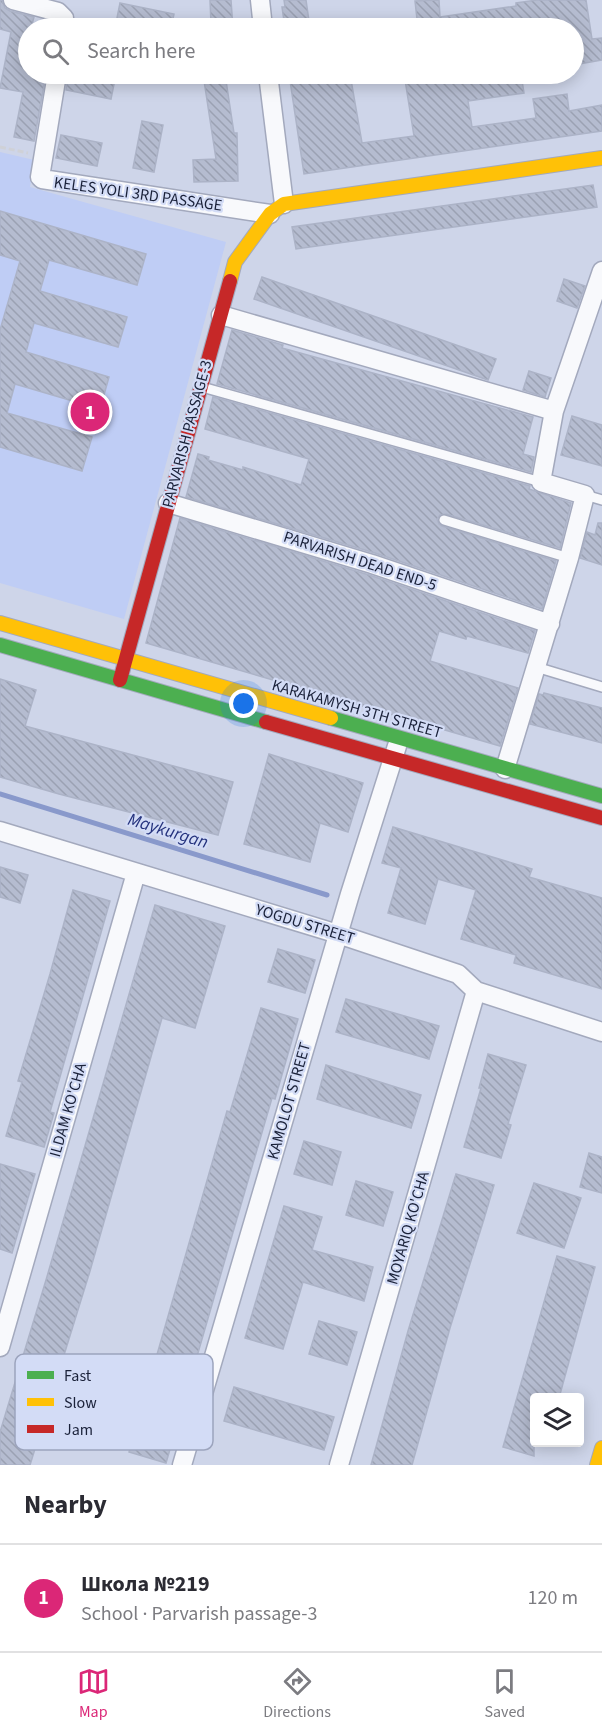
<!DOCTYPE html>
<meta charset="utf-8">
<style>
:root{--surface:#fff;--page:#f2f2f3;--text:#2b2b33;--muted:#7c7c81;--line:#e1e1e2;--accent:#db2777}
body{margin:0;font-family:"Source Sans 3",sans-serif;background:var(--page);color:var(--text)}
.controls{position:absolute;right:18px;bottom:18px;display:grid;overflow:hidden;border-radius:6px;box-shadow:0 3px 15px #0003}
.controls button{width:54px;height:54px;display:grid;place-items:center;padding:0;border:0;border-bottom:2px solid var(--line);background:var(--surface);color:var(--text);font:30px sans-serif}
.you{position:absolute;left:244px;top:704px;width:21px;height:21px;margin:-15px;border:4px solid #fff;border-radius:50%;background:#1a73e8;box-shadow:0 0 0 9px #1a73e833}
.badge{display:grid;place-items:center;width:39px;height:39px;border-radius:50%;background:var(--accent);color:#fff;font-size:20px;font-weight:700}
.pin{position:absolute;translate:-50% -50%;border:3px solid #fff;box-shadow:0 2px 6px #0006}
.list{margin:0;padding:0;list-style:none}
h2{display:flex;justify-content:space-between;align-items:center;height:78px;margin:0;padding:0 24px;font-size:26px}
h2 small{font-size:20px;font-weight:400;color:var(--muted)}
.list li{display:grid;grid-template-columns:39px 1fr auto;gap:18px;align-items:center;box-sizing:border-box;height:108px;padding:0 24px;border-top:2px solid var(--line)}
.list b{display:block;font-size:22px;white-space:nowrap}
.list p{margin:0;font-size:20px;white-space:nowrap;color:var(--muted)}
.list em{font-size:20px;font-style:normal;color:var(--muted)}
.icon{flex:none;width:33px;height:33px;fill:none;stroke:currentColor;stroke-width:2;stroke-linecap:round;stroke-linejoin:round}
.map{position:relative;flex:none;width:602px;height:1465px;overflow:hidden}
.search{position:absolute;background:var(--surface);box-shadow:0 3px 15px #0003;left:18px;right:18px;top:18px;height:66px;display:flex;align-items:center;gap:15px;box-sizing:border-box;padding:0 21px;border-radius:33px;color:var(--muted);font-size:22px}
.sheet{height:186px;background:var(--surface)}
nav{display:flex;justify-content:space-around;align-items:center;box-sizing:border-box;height:84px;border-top:2px solid var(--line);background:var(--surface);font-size:16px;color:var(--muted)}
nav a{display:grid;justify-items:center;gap:3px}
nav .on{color:var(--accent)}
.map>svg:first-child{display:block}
</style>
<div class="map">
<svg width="602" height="1465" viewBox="0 0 602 1465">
<defs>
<pattern id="building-back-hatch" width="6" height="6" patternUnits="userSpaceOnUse" patternTransform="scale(1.5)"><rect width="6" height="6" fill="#b5bcd0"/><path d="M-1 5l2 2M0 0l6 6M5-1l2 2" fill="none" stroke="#9ba1b3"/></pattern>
</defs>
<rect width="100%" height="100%" fill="#ced5e9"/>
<path fill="#bfcdf5" d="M0 152 34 160 30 187 226 242 124 619 0 583Z"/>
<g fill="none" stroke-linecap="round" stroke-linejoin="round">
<path stroke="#8999cb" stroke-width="5" d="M0 794 327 895"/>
</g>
<path fill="url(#building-back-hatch)" stroke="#acb3c7" stroke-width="1.5" d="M0 0H2L5 8 10 11 34 17 31 28H28V37L23 57 28 58V74H46L34 141 14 137 23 92 0 88 11 32 0 29Z
M210 0H231L233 28H214L213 23H211Z
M284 0H306L310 28H285L282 7H285Z
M439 0 440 17 516 6V3L537 0H586L592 39 602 38V60L573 65V28H418L415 1Z
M120 3 174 14 171 28H115Z
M68 74H116L111 99 66 90Z
M203 74H225L234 133H237L238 181 194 182 193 160 216 159Z
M289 74H350L362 143 414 136 405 80 447 74H521L524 93 468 101 472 127 536 118 533 99 567 94 569 111 602 105V131L304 174Z
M142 121 163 125 154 172 133 168Z
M61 135 102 143 97 166 56 158Z
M593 185 597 207 296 249 292 227Z
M0 211 146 254 137 285 49 260 40 291 127 317 118 347 34 323 26 352 109 377 100 409 15 384 7 413 92 437 82 471 0 447V330L20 261 0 255Z
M262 277 496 359 488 380 254 299Z
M564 279 585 286 577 308 557 301Z
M232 330 283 345 282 348 533 417 523 454 534 457 531 472 217 384Z
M529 371 551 378 545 397 523 390Z
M213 397 530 486 529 489 571 503 560 548 446 514 440 515 437 519 439 524 442 526 556 561 542 609 375 553 186 497 198 454 209 457 208 460 243 470V467L301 485 309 459 205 429Z
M572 416 602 425V466L561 455Z
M180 518 369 575 535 631 528 653 467 636 466 639 439 631 430 661 518 688 500 746 146 643Z
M598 523H602V565L580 558 587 532 595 535Z
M0 679 36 690 25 726 233 782 218 835 59 794 0 777Z
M544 693 602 708V743L530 724 539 694 543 695Z
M269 754 363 783 348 832 320 823 310 862 244 844Z
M393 827 532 869 529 877 602 898V989L514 963 516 955 461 939 476 890 438 879 425 924 388 913 401 868 382 863Z
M0 867 28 875 20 903 0 897Z
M73 890 110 901 50 1112 54 1113 44 1147 6 1136 22 1082 18 1081 50 974Z
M155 905 225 926 195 1028 162 1018 90 1271 30 1465H0V1432L46 1280Z
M278 949 315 960 305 993 268 982Z
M346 999 439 1026 429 1059 336 1032Z
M261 1008 298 1019 275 1099 272 1098 166 1463 129 1452 227 1111 230 1112Z
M488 1054 526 1065 508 1124 511 1125 501 1158 464 1147 481 1088H479Z
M326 1065 421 1095 411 1128 317 1099Z
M304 1141 341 1152 332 1185 294 1174Z
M589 1153 602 1157V1193L580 1187Z
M0 1164 35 1174 12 1253 0 1249Z
M456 1174 494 1185 484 1219 450 1328 412 1465H371L408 1331Z
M356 1181 393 1192 383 1226 346 1215Z
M534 1183 581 1198 564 1248 517 1233Z
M284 1206 322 1217 312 1250 373 1267 364 1301 303 1282 283 1349 245 1338Z
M557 1256 595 1267 559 1398H534V1456L503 1447Z
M319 1321 357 1332 347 1365 309 1354Z
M234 1387 334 1417 324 1450 224 1421Z"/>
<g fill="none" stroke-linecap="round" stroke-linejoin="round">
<g stroke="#a3a9bd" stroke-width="12">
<path id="lane" d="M202 387 541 482
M585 495 602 500
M444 520 569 558
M536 667 602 687"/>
</g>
<g stroke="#a3a9bd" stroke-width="21">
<path id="street" d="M13 0 58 12 64 18 63 28
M260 0 263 28
M57 74 40 177 42 179 270 214
M268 74 284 204
M221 315 554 411 541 482 585 495 569 558 505 769
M554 411 602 271
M168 503 372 564 550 624
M0 831 338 934 458 974 476 991 602 1032
M0 1347 136 873
M182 1465 350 894 397 746
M339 1465 476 991"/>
</g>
<g stroke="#a3a9bd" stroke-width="16">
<path id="fast" d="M0 645 266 722
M331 718 602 796"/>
</g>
<g stroke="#a3a9bd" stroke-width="16">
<path id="slow" d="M230 281 235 262 270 214 284 204 602 158
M0 623 331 718
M597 1465 602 1448"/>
</g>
<g stroke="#a3a9bd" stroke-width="16">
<path id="jam" d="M120 680 230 281
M266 722 602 818"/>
</g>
<path stroke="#cfd1d7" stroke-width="3" stroke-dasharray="6 3" stroke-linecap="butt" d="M0 147 28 153"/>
<use href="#lane" stroke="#f8f9fc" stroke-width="9"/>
<use href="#street" stroke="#f8f9fc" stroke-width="18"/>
<use href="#fast" stroke="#4caf50" stroke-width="14"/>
<use href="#slow" stroke="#ffc107" stroke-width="14"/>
<use href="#jam" stroke="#c62828" stroke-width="14"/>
</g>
<g text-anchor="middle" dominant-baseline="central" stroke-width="4.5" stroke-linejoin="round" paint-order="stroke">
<g font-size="16" fill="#1a2139" stroke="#d3dcf6">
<text transform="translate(138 194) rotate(8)">KELES YOLI 3RD PASSAGE</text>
<text transform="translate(187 434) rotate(-75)">PARVARISH PASSAGE-3</text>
<text transform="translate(360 561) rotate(18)">PARVARISH DEAD END-5</text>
<text transform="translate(357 709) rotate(16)">KARAKAMYSH 3TH STREET</text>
<text transform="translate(305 924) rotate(17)">YOGDU STREET</text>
<text transform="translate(289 1101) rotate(-74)">KAMOLOT STREET</text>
<text transform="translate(68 1110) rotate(-74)">ILDAM KO'CHA</text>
<text transform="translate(408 1228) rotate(-74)">MOYARIQ KO'CHA</text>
</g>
<g font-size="18" font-style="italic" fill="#24327d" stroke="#d3dcf6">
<text transform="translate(168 831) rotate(17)">Maykurgan</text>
</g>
</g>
<rect x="15" y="1354" width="198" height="96" rx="9" fill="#d3dcf6" stroke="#9ca4bd" stroke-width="1.5"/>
<rect x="27" y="1371" width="27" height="8" fill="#4caf50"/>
<rect x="27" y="1398" width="27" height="8" fill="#ffc107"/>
<rect x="27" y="1425" width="27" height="8" fill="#c62828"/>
<g font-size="16" fill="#1a2139">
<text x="64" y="1381">Fast</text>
<text x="64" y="1408">Slow</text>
<text x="64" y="1435">Jam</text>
</g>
</svg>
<div class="controls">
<button><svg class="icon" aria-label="layers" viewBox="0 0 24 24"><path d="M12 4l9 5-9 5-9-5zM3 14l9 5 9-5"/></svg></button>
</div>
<div class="you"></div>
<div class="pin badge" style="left:90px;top:412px">1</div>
<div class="search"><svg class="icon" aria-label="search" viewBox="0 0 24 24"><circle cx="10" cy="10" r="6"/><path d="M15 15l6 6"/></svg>Search here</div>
</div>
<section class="sheet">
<h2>Nearby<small></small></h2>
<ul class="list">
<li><span class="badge">1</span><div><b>Школа №219</b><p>School · Parvarish passage-3</p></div><em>120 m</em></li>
</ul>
</section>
<nav>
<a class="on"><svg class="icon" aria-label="map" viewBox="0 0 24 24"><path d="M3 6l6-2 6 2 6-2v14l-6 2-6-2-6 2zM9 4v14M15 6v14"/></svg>Map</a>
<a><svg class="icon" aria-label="directions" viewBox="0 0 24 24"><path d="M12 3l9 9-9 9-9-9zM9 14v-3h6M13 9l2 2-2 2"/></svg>Directions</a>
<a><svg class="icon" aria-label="saved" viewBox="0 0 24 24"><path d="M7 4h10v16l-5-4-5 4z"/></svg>Saved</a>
</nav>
